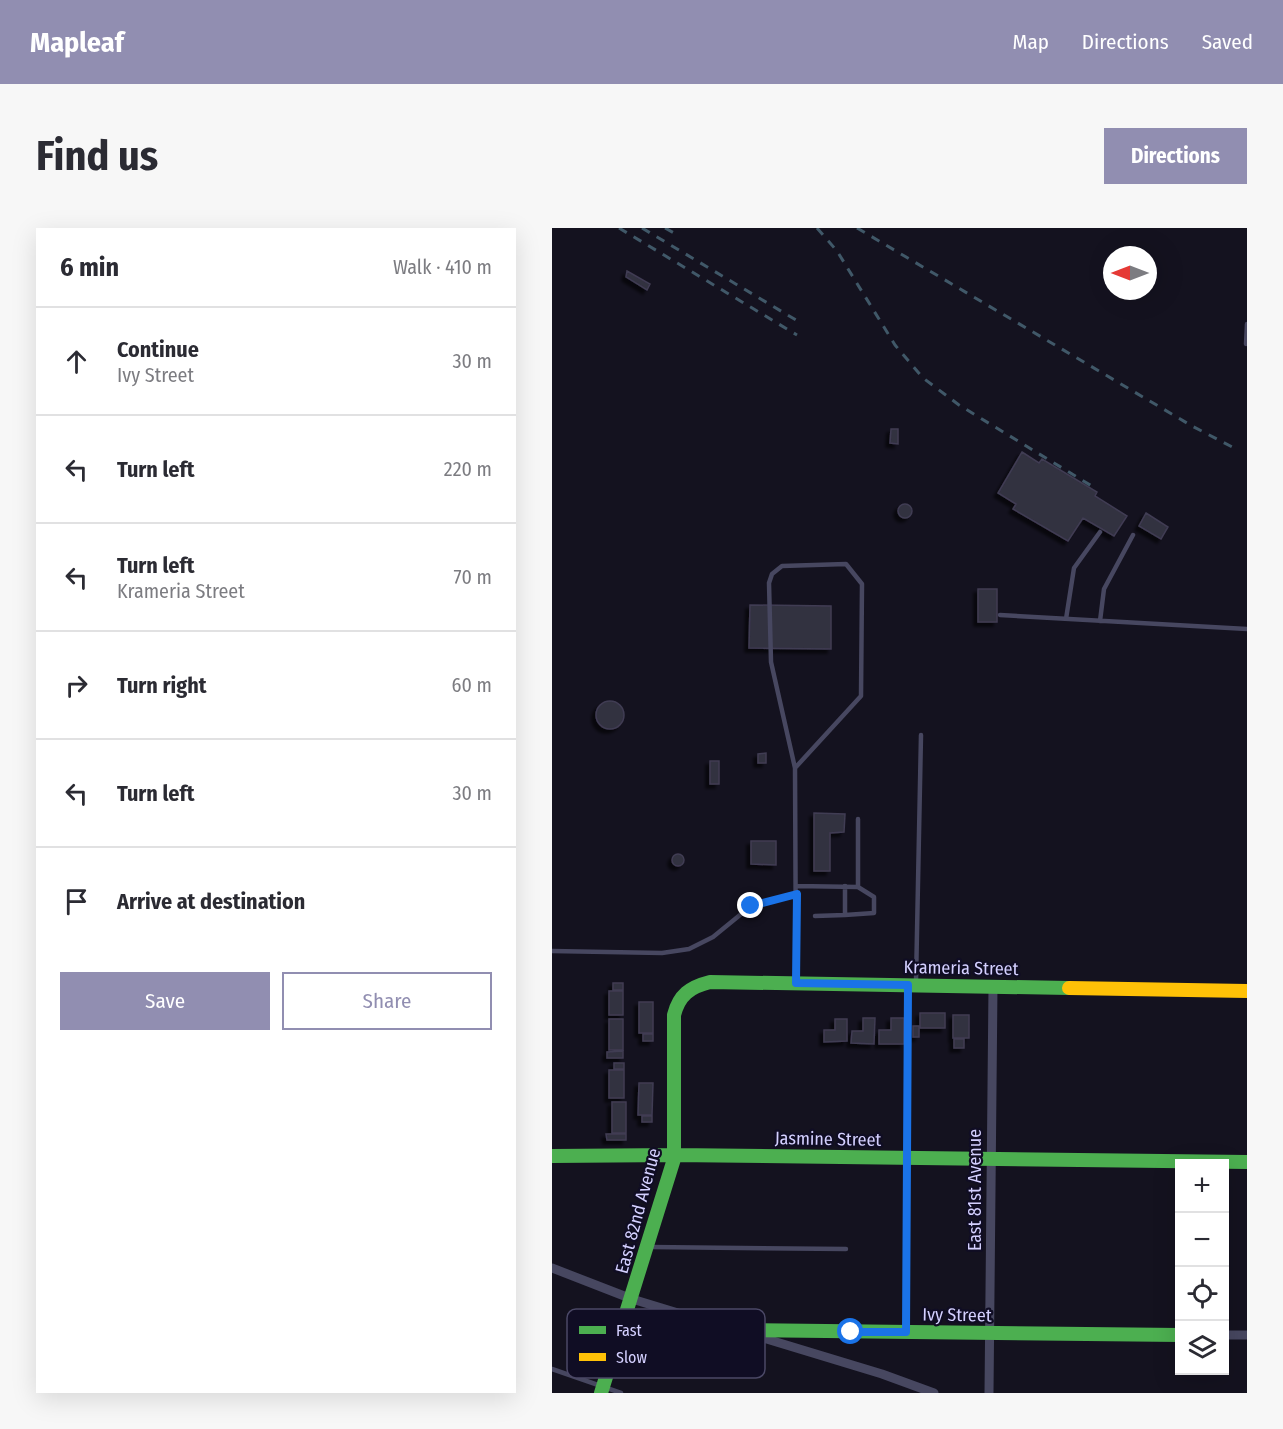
<!DOCTYPE html>
<meta charset="utf-8">
<style>
:root{--surface:#fff;--page:#f7f7f7;--text:#2b2b33;--muted:#7c7c81;--line:#e1e1e2;--accent:#918eb1}
body{margin:0;font-family:"Fira Sans Condensed",sans-serif;background:var(--page);color:var(--text)}
.controls{position:absolute;right:18px;bottom:18px;display:grid;overflow:hidden;border-radius:0px;box-shadow:0 6px 24px #0002}
.controls button{width:54px;height:54px;display:grid;place-items:center;padding:0;border:0;border-bottom:2px solid var(--line);background:var(--surface);color:var(--text);font:30px sans-serif}
.compass{position:absolute;left:551px;top:18px;width:54px;height:54px;border-radius:50%;background:var(--surface);box-shadow:0 6px 24px #0002;rotate:270deg}
.stop{position:absolute;width:18px;height:18px;margin:-14px;border:4px solid #1a73e8;border-radius:50%;background:#fff}
.stop.end{background:#1a73e8;border-color:#fff;box-shadow:0 2px 6px #0008}
.list{margin:0;padding:0;list-style:none}
h2{display:flex;justify-content:space-between;align-items:center;height:78px;margin:0;padding:0 24px;font-size:26px}
h2 small{font-size:20px;font-weight:400;color:var(--muted)}
.list li{display:grid;grid-template-columns:39px 1fr auto;gap:18px;align-items:center;box-sizing:border-box;height:108px;padding:0 24px;border-top:2px solid var(--line)}
.list b{display:block;font-size:22px;white-space:nowrap}
.list p{margin:0;font-size:20px;white-space:nowrap;color:var(--muted)}
.list em{font-size:20px;font-style:normal;color:var(--muted)}
.actions{display:flex;gap:12px;padding:18px 24px}
.actions a{flex:1;padding:14px 0;border:2px solid var(--accent);border-radius:0px;text-align:center;font-size:21px;color:var(--accent)}
.actions .main{background:var(--accent);color:#fff}
.icon{flex:none;width:33px;height:33px;fill:none;stroke:currentColor;stroke-width:2;stroke-linecap:round;stroke-linejoin:round}
.map{position:relative;flex:none;width:695px;height:1165px;overflow:hidden;border-radius:0px}
header{display:flex;align-items:center;gap:36px;box-sizing:border-box;height:84px;padding:0 30px;background:var(--accent);color:#fff}
header strong{font-size:28px}
nav{display:flex;gap:33px;margin-inline-start:auto;font-size:21px}
.intro{display:flex;align-items:center;justify-content:space-between;box-sizing:border-box;height:144px;padding:0 36px}
h1{margin:0;font-size:42px}
.button{padding:15px 27px;border-radius:0px;background:var(--accent);color:#fff;font-size:21px;font-weight:700}
main{display:flex;gap:36px;padding:0 36px}
aside{flex:1;background:var(--surface);border-radius:0px;box-shadow:0 6px 24px #0002}
.map>svg:first-child{display:block}
</style>
<header>
<strong>Mapleaf</strong>
<nav><a>Map</a><a>Directions</a><a>Saved</a></nav>
</header>
<div class="intro"><h1>Find us</h1><a class="button">Directions</a></div>
<main>
<aside>
<h2>6 min<small>Walk · 410 m</small></h2>
<ul class="list">
<li><svg class="icon" aria-label="ahead" viewBox="0 0 24 24"><path d="M12 20V5M6 11l6-6 6 6"/></svg><div><b>Continue</b><p>Ivy Street</p></div><em>30 m</em></li>
<li><svg class="icon" aria-label="left" viewBox="0 0 24 24"><path d="M17 20v-9H6M10 6l-5 5 5 5"/></svg><div><b>Turn left</b></div><em>220 m</em></li>
<li><svg class="icon" aria-label="left" viewBox="0 0 24 24"><path d="M17 20v-9H6M10 6l-5 5 5 5"/></svg><div><b>Turn left</b><p>Krameria Street</p></div><em>70 m</em></li>
<li><svg class="icon" aria-label="right" viewBox="0 0 24 24"><path d="M7 20v-9h11M14 6l5 5-5 5"/></svg><div><b>Turn right</b></div><em>60 m</em></li>
<li><svg class="icon" aria-label="left" viewBox="0 0 24 24"><path d="M17 20v-9H6M10 6l-5 5 5 5"/></svg><div><b>Turn left</b></div><em>30 m</em></li>
<li><svg class="icon" aria-label="arrive" viewBox="0 0 24 24"><path d="M6 21V4h12l-3 4 3 4H6"/></svg><div><b>Arrive at destination</b></div></li>
</ul>
<div class="actions"><a class="main">Save</a><a>Share</a></div>
</aside>
<div class="map">
<svg width="695" height="1165" viewBox="0 0 695 1165">
<defs>
<filter id="shadow"><feDropShadow dx="-4" dy="4" stdDeviation="1.5" flood-color="#0009"/></filter>
</defs>
<rect width="100%" height="100%" fill="#14121f"/>
<path fill="#323041" stroke="#403c53" stroke-width="1.5" filter="url(#shadow)" d="M75 43 98 56 95 62 74 49Z
M339 201H346V216L338 215Z
M470 224 487 235 490 231 545 264 543 268 575 288 562 308 531 290 516 313 461 281 464 276 446 265Z
M346 283a7 7 0 1 1 14 0a7 7 0 1 1-14 0Z
M594 285 616 299 609 311 587 298Z
M426 361H445V394H426Z
M198 377 279 378V421L197 420Z
M44 487a14 14 0 1 1 28 0a14 14 0 1 1-28 0Z
M214 525V535H206V526Z
M158 533H167V556H158Z
M262 585 293 586 292 604 278 605V643H262Z
M199 613H224V637L199 636Z
M120 632a6 6 0 1 1 12 0a6 6 0 1 1-12 0Z
M61 755H71V762H61Z
M57 763H71V787H57Z
M87 774H101V805H87Z
M368 785H393V800H368Z
M401 787H417V810H401Z
M311 790H323L322 816 299 815 300 803H311Z
M339 790H352V816H327V802H339Z
M57 791H71V822H57Z
M283 791H295V813L272 814V802H283Z
M361 798H367V809H361Z
M91 806H101V813H91Z
M402 811H412V820H402Z
M71 823V830H55V824Z
M62 835H72V841H62Z
M57 842H72V870H57Z
M87 855H101L100 887H86Z
M60 874H74V905H60Z
M90 888H100V894H90Z
M54 906H74V912H55Z"/>
<g fill="none" stroke-linecap="round" stroke-linejoin="round">
<path stroke="#474760" stroke-width="4.5" d="M694 116 695 96
M448 387 695 401
M514 391 522 340 548 304
M548 393 552 361 581 307
M243 540 219 434 217 355 220 346 230 338 294 336 310 356 309 468 243 540 244 752
M245 658 306 659V591
M293 687 322 685V669L306 659
M263 688 293 687V658
M0 723 110 725 137 721 161 709 199 678 245 666
M364 754 369 507
M98 1019 294 1021
M354 1102 356 759
M0 1141 69 1165"/>
<path stroke="#474760" stroke-width="9" d="M0 1040 80 1071 185 1103
M198 1106 330 1146 382 1165
M672 1107H695
M437 1165 441 758"/>
<path stroke="#4caf50" stroke-width="14" d="M0 928 122 927 695 934
M182 1102 628 1107
M49 1165 122 931V787C127 767 138 759 158 754L517 760"/>
<path stroke="#ffc107" stroke-width="14" d="M517 760 695 763"/>
<path stroke="#405868" stroke-width="3" stroke-dasharray="9 8" stroke-linecap="butt" d="M67 0 245 107
M90 0 249 95
M113 0 124 6
M265 0 285 23 343 117 371 150 407 177 543 260
M305 0 640 198 686 222"/>
</g>
<g fill="none" stroke-linecap="round" stroke-linejoin="round">
<path stroke="#1a73e8" stroke-width="8" d="M199 678 245 666 244 755 356 757 354 1104H299"/>
</g>
<g text-anchor="middle" dominant-baseline="central" stroke-width="4.5" stroke-linejoin="round" paint-order="stroke">
<g font-size="18" fill="#d4d0ff" stroke="#100d24">
<text transform="translate(409 740) rotate(1)">Krameria Street</text>
<text transform="translate(276 911) rotate(1)">Jasmine Street</text>
<text transform="translate(423 962) rotate(-90)">East 81st Avenue</text>
<text transform="translate(86 983) rotate(-75)">East 82nd Avenue</text>
<text transform="translate(405 1087) rotate(1)">Ivy Street</text>
</g>
</g>
<rect x="15" y="1081" width="198" height="69" rx="9" fill="#100d24" stroke="#4b4866" stroke-width="1.5"/>
<rect x="27" y="1098" width="27" height="8" fill="#4caf50"/>
<rect x="27" y="1125" width="27" height="8" fill="#ffc107"/>
<g font-size="16" fill="#d4d0ff">
<text x="64" y="1108">Fast</text>
<text x="64" y="1135">Slow</text>
</g>
</svg>
<div class="controls">
<button>+</button>
<button>−</button>
<button><svg class="icon" aria-label="locate" viewBox="0 0 24 24"><circle cx="12" cy="12" r="6"/><path d="M12 2v4M12 18v4M2 12h4M18 12h4"/></svg></button>
<button><svg class="icon" aria-label="layers" viewBox="0 0 24 24"><path d="M12 4l9 5-9 5-9-5zM3 14l9 5 9-5"/></svg></button>
</div>
<svg class="compass" viewBox="-18 -18 36 36"><path d="M0-13l5 13h-10z" fill="#e53935"/><path d="M0 13l5-13h-10z" fill="#7c7c81"/></svg>
<div class="stop" style="left:299px;top:1104px"></div>
<div class="stop end" style="left:199px;top:678px"></div>
</div>
</main>
